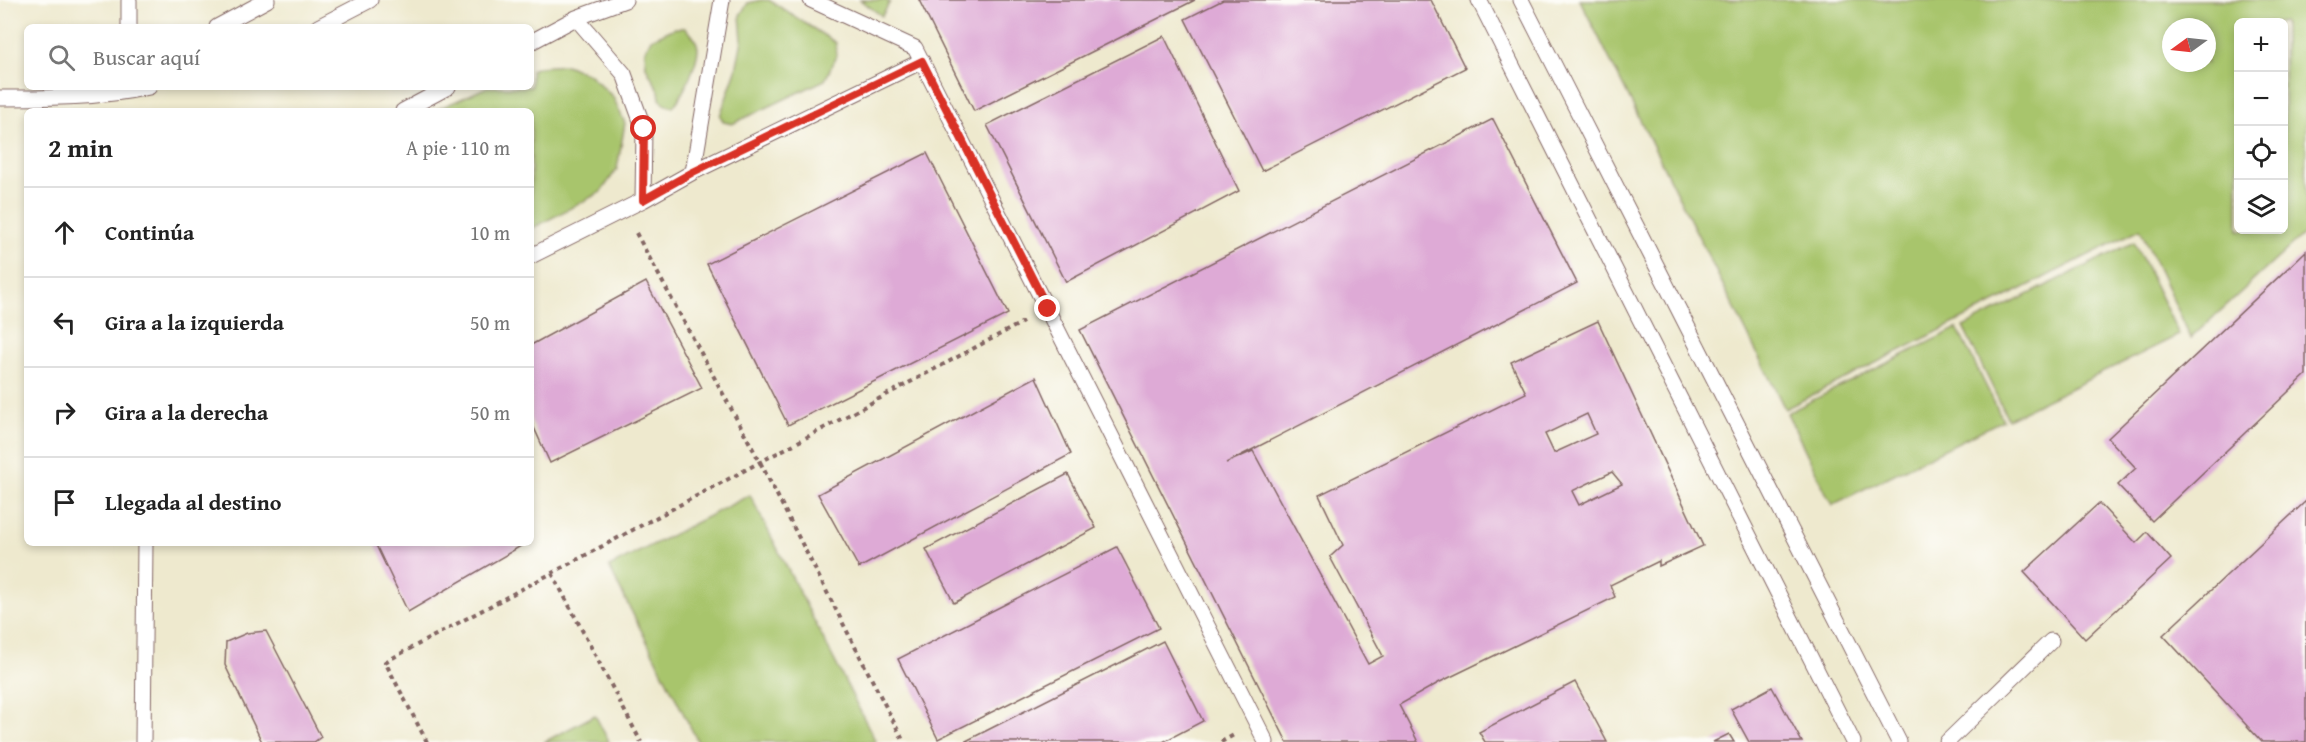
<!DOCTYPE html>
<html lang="es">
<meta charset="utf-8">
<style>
:root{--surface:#fff;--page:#f6f6f6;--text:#222;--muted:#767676;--line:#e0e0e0}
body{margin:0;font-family:"Gentium Book Plus",serif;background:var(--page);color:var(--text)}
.controls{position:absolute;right:18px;top:18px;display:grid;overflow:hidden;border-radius:9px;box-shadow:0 3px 9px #0003}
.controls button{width:54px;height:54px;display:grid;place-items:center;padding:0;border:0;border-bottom:2px solid var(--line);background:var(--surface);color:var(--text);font:30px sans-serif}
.compass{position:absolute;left:2162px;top:18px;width:54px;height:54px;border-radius:50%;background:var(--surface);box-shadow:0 3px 9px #0003;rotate:255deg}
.stop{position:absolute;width:18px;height:18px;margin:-14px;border:4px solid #d93025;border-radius:50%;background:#fff}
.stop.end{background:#d93025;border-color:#fff;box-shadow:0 2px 6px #0008}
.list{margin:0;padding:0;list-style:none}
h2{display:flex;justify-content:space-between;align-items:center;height:78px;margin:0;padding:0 24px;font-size:26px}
h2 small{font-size:20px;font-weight:400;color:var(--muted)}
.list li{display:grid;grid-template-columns:39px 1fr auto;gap:18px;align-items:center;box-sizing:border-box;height:90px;padding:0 24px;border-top:2px solid var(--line)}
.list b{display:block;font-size:22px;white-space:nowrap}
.list em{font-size:20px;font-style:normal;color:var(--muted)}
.icon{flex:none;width:33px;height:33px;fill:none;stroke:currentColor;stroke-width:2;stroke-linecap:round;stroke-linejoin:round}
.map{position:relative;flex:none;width:2306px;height:742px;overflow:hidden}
.search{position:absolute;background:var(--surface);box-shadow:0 3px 9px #0003;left:24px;top:24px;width:510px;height:66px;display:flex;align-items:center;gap:15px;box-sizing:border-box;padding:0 21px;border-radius:9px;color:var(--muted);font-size:22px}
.panel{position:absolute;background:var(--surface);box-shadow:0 3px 9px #0003;left:24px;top:108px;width:510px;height:438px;border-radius:9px}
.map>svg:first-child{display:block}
</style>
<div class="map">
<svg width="2306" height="742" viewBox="0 0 2306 742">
<rect width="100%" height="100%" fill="#fdfcf7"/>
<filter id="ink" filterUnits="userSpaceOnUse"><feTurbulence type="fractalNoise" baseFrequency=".0167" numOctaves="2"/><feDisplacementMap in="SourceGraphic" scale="12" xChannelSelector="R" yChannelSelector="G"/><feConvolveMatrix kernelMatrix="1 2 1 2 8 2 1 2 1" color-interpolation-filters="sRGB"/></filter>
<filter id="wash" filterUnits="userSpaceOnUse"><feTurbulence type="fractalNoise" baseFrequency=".008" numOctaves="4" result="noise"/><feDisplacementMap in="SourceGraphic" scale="24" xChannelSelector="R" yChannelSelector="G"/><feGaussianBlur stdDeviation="1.35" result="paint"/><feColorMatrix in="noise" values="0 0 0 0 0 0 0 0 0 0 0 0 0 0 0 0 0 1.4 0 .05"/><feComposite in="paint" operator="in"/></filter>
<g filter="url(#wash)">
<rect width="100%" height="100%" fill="#eee9ce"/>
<path fill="#a8c56c" stroke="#79724c" stroke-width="1.5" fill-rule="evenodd" d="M761 0H769L836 43V57L825 80 732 124 724 122 720 116 736 70 742 40 740 15 748 3Z
M860 0H885L890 2 882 16Z
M1580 0H2306V232L2191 338 2140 229 1785 409ZM2284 22V230H2238V22ZM2171 27H2207V63H2171Z
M675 28H685C691 33 697 39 698 48 698 63 683 95 673 107L664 104 660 99 659 91 646 67 645 51 651 39Z
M566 65 590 75 613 97 625 123 617 169 601 192 531 229V111H434L487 87H531V70L538 67Z
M2134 242 2179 335 2008 419 1963 327Z
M1957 328 2003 420 1832 505 1787 413Z
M750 495 876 742H698L609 567Z
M595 715 609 742H544Z"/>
<g id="blocks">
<path fill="#deaad6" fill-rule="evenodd" d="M919 0H1195L974 111Z
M1223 0H1431L1465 68 1262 171 1185 19Z
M1164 36 1239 191 1066 282 987 125Z
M1493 119 1577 283 1226 463 1253 451 1368 664 1383 656 1330 557 1343 545 1319 495 1526 393 1511 362 1598 321 1703 546 1659 566V561L1610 585 1615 597 1440 682 1399 705 1418 742H1287L1080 330ZM1587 414 1596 434 1554 453 1545 434ZM1612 472 1622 484 1579 505 1572 491Z
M927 153 1008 314 788 425 707 264Z
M2306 251V375L2152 521 2118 485 2136 468 2108 438Z
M646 282 702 388 550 463 531 421V345Z
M1036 377 1071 454 859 568 818 494Z
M1068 474 1096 528 954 603 926 549Z
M2306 501V742H2262L2163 635Z
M2099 503 2136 543 2147 532 2171 559 2085 639 2024 572Z
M375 543H526L408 612Z
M1117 547 1159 628 938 739 898 659Z
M266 631 321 737 314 742H262L225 665 226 642 247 633Z
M1163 641 1203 721 1163 742H964Z
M1575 682 1607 742H1485L1479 732Z
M1772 687 1802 742H1749L1731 709Z
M1729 734 1734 742H1713Z"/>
</g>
</g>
<g filter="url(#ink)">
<use href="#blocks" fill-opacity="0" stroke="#836664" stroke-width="1.5"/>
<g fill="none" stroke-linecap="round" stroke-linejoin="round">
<g stroke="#836664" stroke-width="17">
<path id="service" d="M811 0 915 48 1266 742
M1479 0 1853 742
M1521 0 1899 742
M576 18 624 74 644 129 643 200
M129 27V0
M217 27 267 0
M318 27 370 0
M531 42 576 18 625 0
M0 98C49 98 101 98 149 87
M403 111 448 87
M693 172 722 0
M531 256 643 200 693 172 922 61
M143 742 145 543
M1947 742 2051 641"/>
</g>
<path stroke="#836664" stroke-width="4" stroke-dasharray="4.5 4.5" stroke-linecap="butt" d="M636 233 760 462 904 742
M552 573 641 742
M427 742 385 662 1023 322
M1221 742 1234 735"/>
<use href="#service" stroke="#fff" stroke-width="15"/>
</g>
</g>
<g fill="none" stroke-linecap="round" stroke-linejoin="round" filter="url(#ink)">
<path stroke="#d93025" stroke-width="8" d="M644 129 643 200 693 172 922 61 1048 309"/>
</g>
</svg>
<div class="controls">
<button>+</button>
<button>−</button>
<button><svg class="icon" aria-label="locate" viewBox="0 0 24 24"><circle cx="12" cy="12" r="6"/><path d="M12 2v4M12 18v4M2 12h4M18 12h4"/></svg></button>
<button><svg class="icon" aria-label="layers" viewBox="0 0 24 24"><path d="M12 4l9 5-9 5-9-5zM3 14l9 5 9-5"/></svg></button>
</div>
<svg class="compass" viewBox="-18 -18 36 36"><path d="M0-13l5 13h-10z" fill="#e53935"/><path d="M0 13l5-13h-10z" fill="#767676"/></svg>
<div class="stop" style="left:644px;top:129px"></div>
<div class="stop end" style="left:1048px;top:309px"></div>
<div class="search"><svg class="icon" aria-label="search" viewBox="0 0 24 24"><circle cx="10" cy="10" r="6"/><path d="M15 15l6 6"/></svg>Buscar aquí</div>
<section class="panel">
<h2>2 min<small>A pie · 110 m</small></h2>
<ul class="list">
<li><svg class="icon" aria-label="ahead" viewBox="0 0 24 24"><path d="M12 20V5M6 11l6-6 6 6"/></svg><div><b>Continúa</b></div><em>10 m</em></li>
<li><svg class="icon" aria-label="left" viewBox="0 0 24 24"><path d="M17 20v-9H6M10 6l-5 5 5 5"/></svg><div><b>Gira a la izquierda</b></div><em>50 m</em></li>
<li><svg class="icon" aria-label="right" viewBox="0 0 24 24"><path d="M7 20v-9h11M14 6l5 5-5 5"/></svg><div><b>Gira a la derecha</b></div><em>50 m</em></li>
<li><svg class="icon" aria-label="arrive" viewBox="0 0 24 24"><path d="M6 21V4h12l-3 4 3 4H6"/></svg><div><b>Llegada al destino</b></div></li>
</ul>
</section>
</div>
